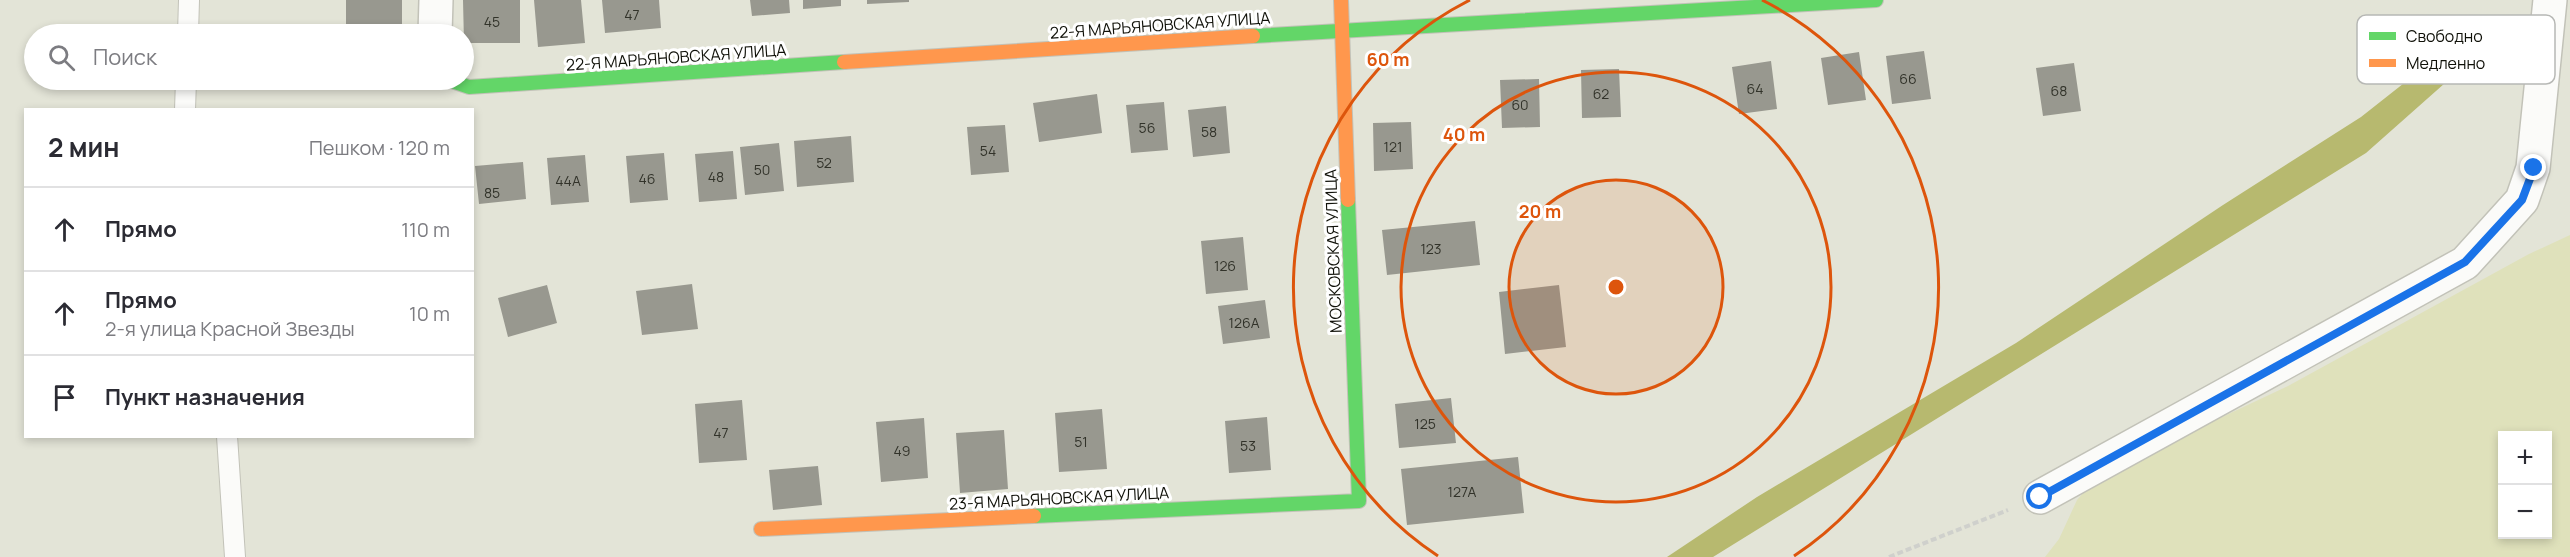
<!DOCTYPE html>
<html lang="ru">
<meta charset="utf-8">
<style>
:root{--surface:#fff;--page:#f7f7f7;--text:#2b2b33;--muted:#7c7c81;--line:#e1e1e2}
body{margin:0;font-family:Manrope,sans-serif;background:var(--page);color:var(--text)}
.controls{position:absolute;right:18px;bottom:18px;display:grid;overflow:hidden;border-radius:0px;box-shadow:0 3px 9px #0003}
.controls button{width:54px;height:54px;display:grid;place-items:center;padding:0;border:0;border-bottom:2px solid var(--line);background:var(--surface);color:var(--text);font:30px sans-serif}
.stop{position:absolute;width:18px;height:18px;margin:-14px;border:4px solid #1a73e8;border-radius:50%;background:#fff}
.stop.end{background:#1a73e8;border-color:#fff;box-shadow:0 2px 6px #0008}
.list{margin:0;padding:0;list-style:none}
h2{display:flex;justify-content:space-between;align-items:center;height:78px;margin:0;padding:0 24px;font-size:26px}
h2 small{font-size:20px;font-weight:400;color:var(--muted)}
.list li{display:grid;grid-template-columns:39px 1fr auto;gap:18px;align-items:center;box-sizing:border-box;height:84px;padding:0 24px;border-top:2px solid var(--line)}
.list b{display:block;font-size:22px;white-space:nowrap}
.list p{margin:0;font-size:20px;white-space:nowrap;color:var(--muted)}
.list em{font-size:20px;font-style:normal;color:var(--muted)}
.icon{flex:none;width:33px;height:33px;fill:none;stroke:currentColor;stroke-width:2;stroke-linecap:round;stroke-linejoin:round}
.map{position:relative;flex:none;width:2570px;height:557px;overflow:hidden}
.search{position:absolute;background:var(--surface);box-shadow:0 3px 9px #0003;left:24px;top:24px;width:450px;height:66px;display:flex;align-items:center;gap:15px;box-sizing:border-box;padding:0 21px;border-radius:33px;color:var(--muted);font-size:22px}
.panel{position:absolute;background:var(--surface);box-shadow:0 3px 9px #0003;left:24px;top:108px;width:450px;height:330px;border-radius:0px}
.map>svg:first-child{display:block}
</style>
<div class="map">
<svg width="2570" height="557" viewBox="0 0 2570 557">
<rect width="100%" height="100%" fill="#e3e4d7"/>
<path fill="#dfe1bb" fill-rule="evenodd" d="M2570 235V557H2045L2059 539 2077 500 2099 475 2288 386 2529 254ZM2502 436H2548V534H2502Z"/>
<path fill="#b7b96f" d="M2446 50 2471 60 2366 153 1713 557H1667L1757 497 2016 343 2223 205 2361 117Z"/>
<path fill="#98988f" d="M346 0H402V34H346Z
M463 0H520V43H464Z
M534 0H581L585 43 538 47Z
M602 0H659L661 28 605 33Z
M750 0H789L790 13 752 16Z
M803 0H841V6L803 9Z
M867 0H909V2L867 4Z
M1924 51 1931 99 1892 104 1886 56Z
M1859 52 1866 100 1828 105 1821 58Z
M1771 61 1777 109 1739 114 1732 67Z
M2074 63 2081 111 2043 116 2036 68Z
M1619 69 1621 117 1582 118 1581 70Z
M1539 79 1540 127 1502 128 1500 80Z
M1097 94 1102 133 1039 142 1033 103Z
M1164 102 1168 150 1131 153 1126 105Z
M1226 106 1230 153 1193 157 1188 110Z
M1411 122 1413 169 1374 171 1373 123Z
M1005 125 1009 172 971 175 967 127Z
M851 136 854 182 797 187 794 141Z
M779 143 784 191 745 195 740 147Z
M733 151 737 199 699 202 695 154Z
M664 153 668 200 630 203 626 156Z
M585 155 589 202 551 205 547 158Z
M523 162 526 199 479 204 475 166Z
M1475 221 1480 265 1387 275 1382 230Z
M1243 237 1248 290 1206 294 1201 241Z
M692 284 698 329 642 335 636 291Z
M547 285 557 323 508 337 498 298Z
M1559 285 1566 347 1505 354 1499 292Z
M1265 300 1270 338 1223 344 1218 306Z
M1451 398 1456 443 1399 448 1395 404Z
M742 400 747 460 699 463 695 404Z
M1102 409 1107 469 1059 472 1055 413Z
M1267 417 1271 470 1229 473 1225 421Z
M924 418 928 478 881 482 876 422Z
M1004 430 1008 489 960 493 956 433Z
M1518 457 1524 513 1407 525 1401 469Z
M818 466 822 505 773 510 769 470Z"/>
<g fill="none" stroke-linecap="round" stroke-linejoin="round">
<g stroke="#c2c2b8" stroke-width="22">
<path id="lane" d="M188 34 189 0
M185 110 186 80
M227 436 235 557"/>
</g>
<g stroke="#c2c2b8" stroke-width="36">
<path id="street" d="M435 34 436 0
M2040 497 2465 263 2522 200 2533 168 2550 0"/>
</g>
<g stroke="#c2c2b8" stroke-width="16">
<path id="fast" d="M1253 36 1876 0
M449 80 469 87 844 62
M1034 516 1359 501 1348 200"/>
</g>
<g stroke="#c2c2b8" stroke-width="16">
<path id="slow" d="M1341 0 1348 200
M844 62 1253 36
M761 529 1034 516"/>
</g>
<path stroke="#cfd0cc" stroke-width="4" stroke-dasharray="6 3" stroke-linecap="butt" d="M1889 557 2008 510"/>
<use href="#lane" stroke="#fbfbf9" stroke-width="20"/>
<use href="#street" stroke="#fbfbf9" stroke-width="33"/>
<use href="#fast" stroke="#63d668" stroke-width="14"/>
<use href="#slow" stroke="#ff974d" stroke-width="14"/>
</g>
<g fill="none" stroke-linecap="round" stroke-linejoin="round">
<path stroke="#1a73e8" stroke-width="8" d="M2040 497 2465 262 2522 200 2534 168"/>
</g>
<circle cx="1616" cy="287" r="107" fill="#dd550c" fill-opacity=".12"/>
<g fill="none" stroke="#dd550c" stroke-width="3">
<circle cx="1616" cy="287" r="107"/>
<circle cx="1616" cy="287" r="215"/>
<path d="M1438 556A322 322 0 0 1 1470 0M1762 0A322 322 0 0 1 1794 556"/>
</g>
<g text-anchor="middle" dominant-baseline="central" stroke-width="6" stroke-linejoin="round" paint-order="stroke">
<g font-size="14" fill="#32332a">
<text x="632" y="14">47</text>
<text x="492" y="21">45</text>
<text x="1908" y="78">66</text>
<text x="1755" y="88">64</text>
<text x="2059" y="90">68</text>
<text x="1601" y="93">62</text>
<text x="1520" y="104">60</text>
<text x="1147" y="127">56</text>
<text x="1209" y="131">58</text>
<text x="1393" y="146">121</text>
<text x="988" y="150">54</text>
<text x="824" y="162">52</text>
<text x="762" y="169">50</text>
<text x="716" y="176">48</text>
<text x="647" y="178">46</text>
<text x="568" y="180">44А</text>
<text x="492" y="192">85</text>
<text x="1431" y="248">123</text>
<text x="1225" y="265">126</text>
<text x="1244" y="322">126А</text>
<text x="1425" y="423">125</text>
<text x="721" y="432">47</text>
<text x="1081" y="441">51</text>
<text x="1248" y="445">53</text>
<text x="902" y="450">49</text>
<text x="1462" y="491">127А</text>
</g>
<g font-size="16" fill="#101109" stroke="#fff">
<text transform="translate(1160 25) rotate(-4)">22-Я МАРЬЯНОВСКАЯ УЛИЦА</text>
<text transform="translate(676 57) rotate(-4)">22-Я МАРЬЯНОВСКАЯ УЛИЦА</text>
<text transform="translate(1333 251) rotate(-92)">МОСКОВСКАЯ УЛИЦА</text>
<text transform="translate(1059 498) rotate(-3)">23-Я МАРЬЯНОВСКАЯ УЛИЦА</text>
</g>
</g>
<rect x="2357" y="15" width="198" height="69" rx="9" fill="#fff" stroke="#b7b8b5" stroke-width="1.5"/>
<rect x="2369" y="32" width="27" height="8" fill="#63d668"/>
<rect x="2369" y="59" width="27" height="8" fill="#ff974d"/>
<g font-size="16" fill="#101109">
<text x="2406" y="42">Свободно</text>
<text x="2406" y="69">Медленно</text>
</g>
<circle cx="1616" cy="287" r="9" fill="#dd550c" stroke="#fff" stroke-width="3"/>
<g font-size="18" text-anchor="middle" font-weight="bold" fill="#dd550c" stroke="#fff" stroke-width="6" stroke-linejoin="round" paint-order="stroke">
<text x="1388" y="66">60 m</text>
<text x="1464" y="141">40 m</text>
<text x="1540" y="218">20 m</text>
</g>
</svg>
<div class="controls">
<button>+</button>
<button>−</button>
</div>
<div class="stop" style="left:2040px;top:497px"></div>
<div class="stop end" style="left:2534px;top:168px"></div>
<div class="search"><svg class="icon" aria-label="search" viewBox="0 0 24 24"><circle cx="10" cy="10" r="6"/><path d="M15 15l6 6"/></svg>Поиск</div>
<section class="panel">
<h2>2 мин<small>Пешком · 120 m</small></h2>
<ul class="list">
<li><svg class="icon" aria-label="ahead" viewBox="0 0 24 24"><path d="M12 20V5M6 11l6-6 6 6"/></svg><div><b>Прямо</b></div><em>110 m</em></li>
<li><svg class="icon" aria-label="ahead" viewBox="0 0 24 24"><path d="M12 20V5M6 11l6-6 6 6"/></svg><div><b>Прямо</b><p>2-я улица Красной Звезды</p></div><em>10 m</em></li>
<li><svg class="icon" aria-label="arrive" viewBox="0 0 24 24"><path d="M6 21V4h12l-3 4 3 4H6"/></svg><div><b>Пункт назначения</b></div></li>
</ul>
</section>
</div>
